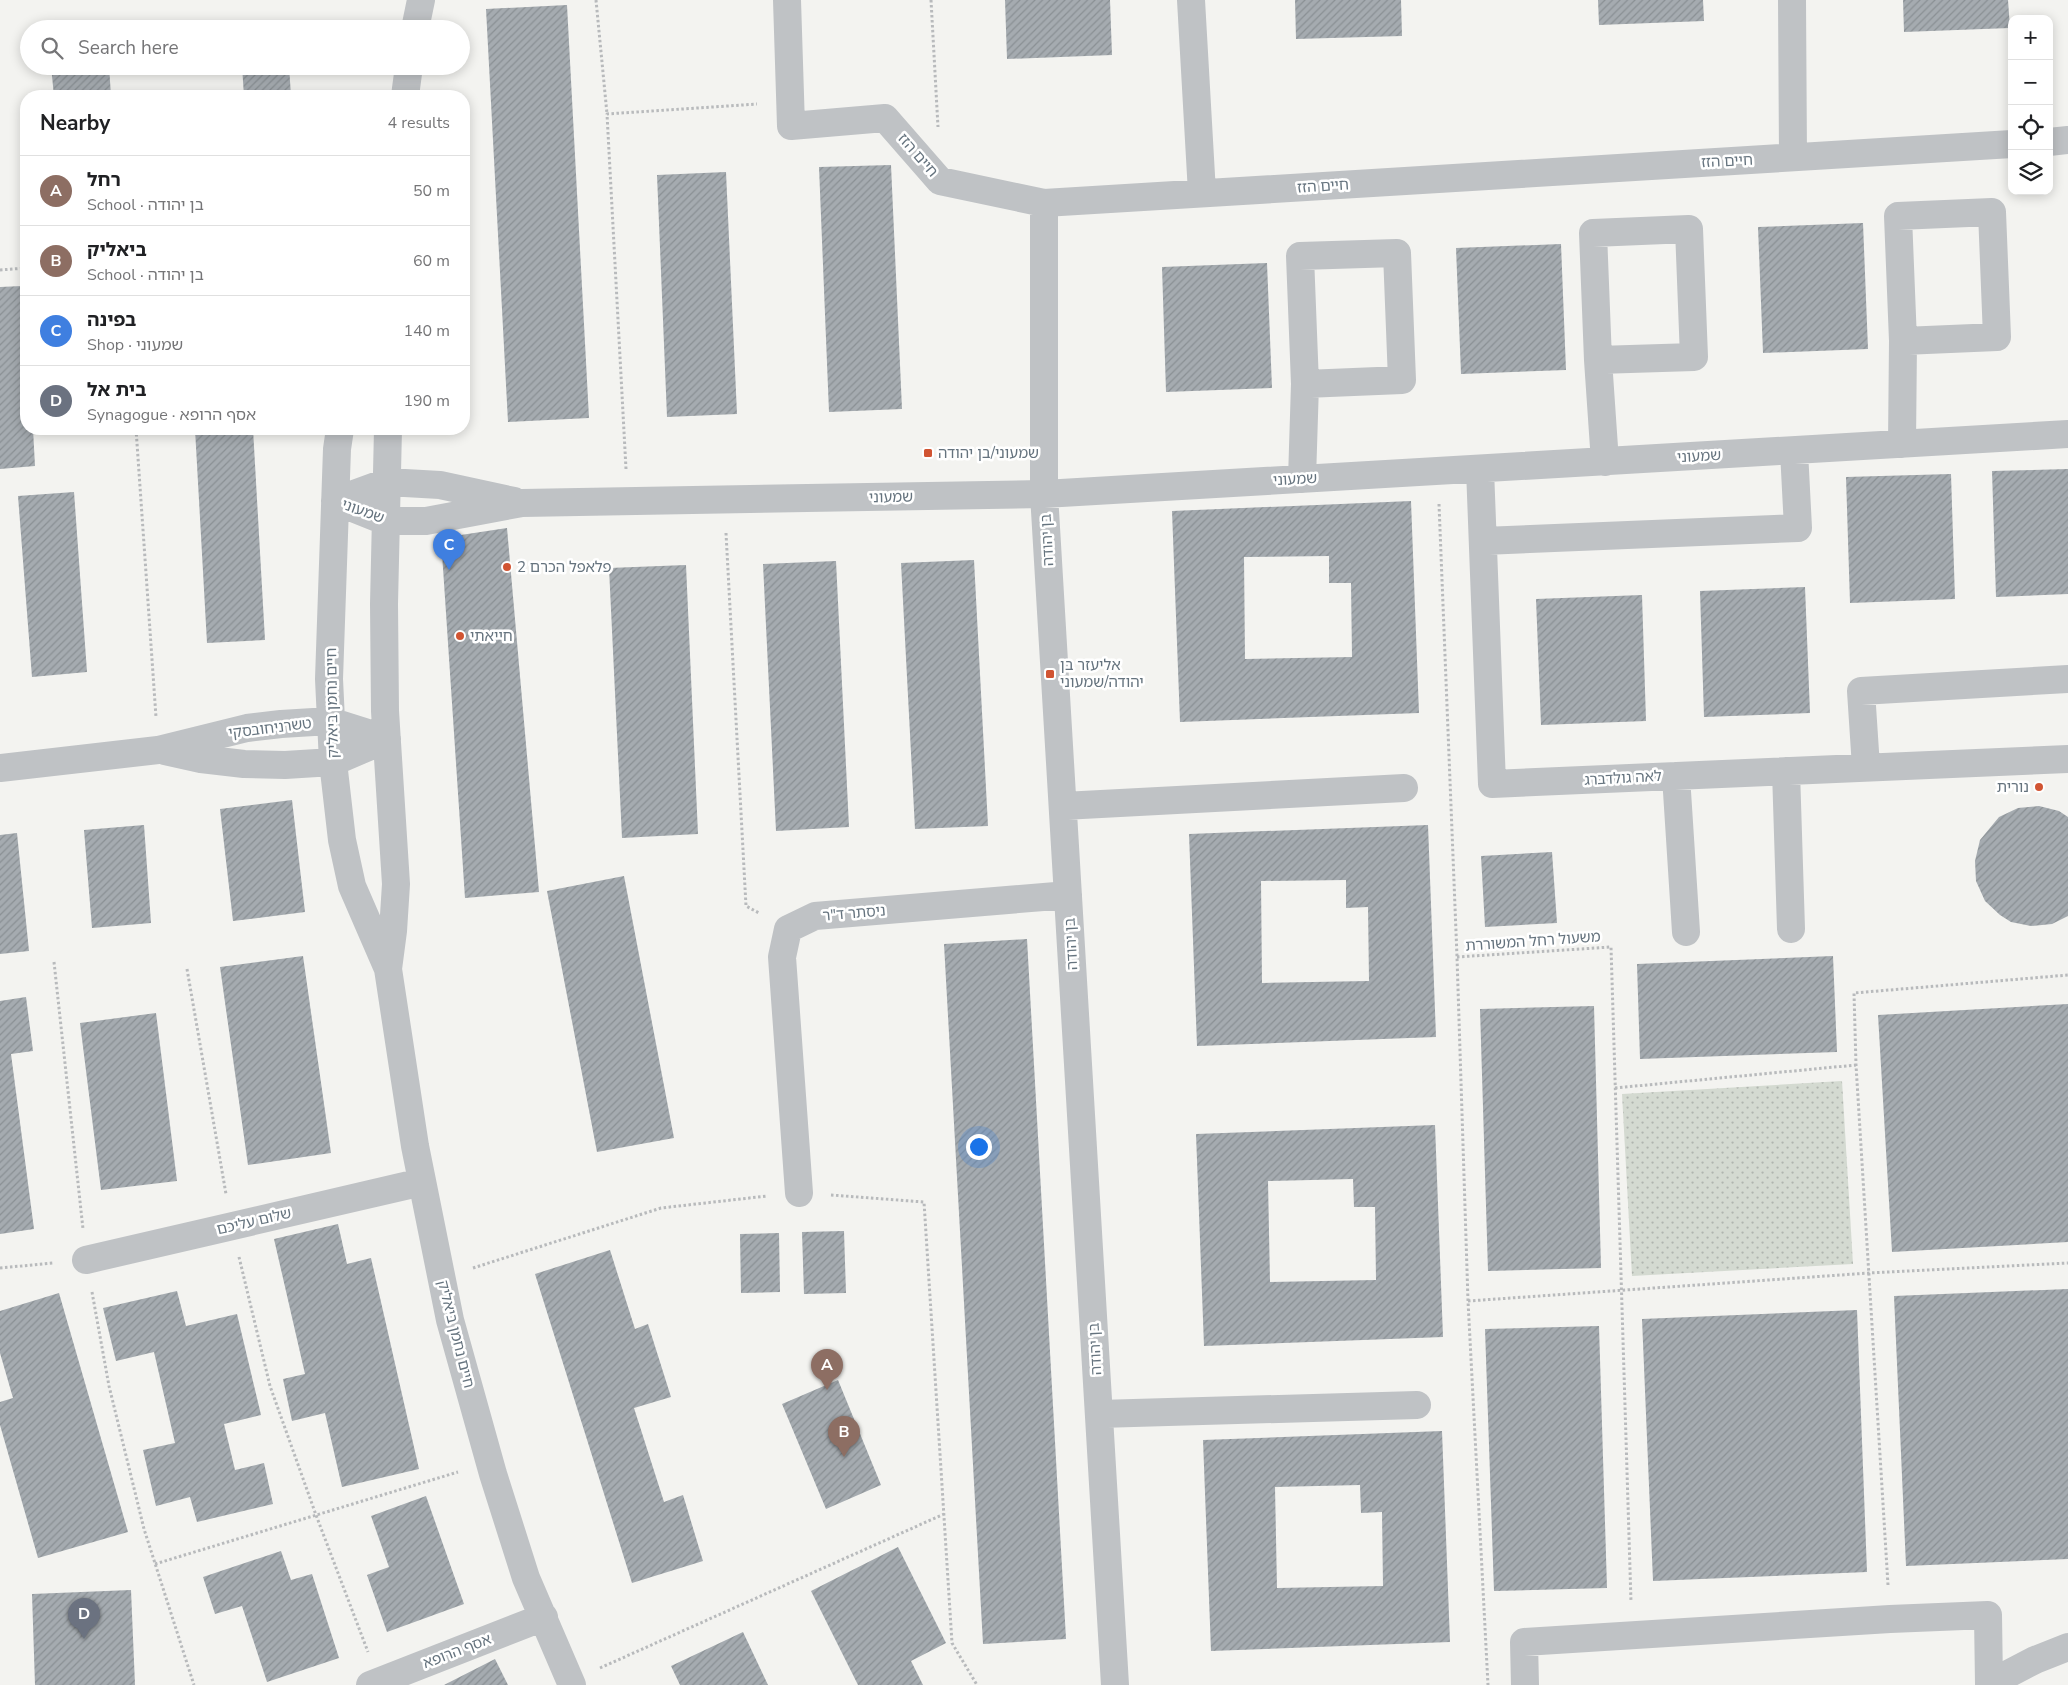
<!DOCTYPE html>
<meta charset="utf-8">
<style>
:root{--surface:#fff;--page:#f2f2f2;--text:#202124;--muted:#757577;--line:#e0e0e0;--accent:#0b8043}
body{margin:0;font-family:"Nunito Sans","Noto Sans Hebrew",sans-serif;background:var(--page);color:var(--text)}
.controls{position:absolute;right:15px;top:15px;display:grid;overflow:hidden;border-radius:10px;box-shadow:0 2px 12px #0003}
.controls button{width:45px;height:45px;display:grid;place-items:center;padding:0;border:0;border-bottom:1px solid var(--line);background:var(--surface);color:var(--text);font:25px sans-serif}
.you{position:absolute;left:978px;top:1146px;width:18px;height:18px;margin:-12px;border:4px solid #fff;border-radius:50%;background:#1a73e8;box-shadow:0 0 0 8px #1a73e833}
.badge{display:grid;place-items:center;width:32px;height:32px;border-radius:50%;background:var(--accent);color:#fff;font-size:16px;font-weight:700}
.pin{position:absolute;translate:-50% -41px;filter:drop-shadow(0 1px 2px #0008)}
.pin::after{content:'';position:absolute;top:26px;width:18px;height:15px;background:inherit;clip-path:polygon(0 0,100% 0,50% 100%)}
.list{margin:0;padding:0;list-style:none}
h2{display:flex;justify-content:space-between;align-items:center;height:65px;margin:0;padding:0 20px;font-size:21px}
h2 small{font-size:16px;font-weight:400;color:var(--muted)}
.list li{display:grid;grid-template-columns:32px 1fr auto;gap:15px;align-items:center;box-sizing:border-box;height:70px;padding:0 20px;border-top:1px solid var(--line)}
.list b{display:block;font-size:19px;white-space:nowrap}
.list p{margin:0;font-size:16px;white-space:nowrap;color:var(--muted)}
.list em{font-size:16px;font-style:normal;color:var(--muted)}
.icon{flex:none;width:28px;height:28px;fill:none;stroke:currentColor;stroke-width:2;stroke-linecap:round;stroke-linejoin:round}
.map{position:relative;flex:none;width:2068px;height:1685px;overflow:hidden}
.search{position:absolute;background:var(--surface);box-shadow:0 2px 12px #0003;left:20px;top:20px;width:450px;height:55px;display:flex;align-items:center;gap:12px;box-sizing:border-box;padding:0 18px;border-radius:28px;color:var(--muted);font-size:19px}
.panel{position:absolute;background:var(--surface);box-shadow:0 2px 12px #0003;left:20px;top:90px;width:450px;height:345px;border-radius:20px}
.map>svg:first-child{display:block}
</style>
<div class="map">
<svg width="2068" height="1685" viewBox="0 0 2068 1685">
<defs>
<pattern id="park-dots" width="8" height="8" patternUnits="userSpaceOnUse" patternTransform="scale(1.25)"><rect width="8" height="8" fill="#d4dad1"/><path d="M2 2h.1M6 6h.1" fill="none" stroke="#b0b5af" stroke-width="1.8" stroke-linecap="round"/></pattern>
<pattern id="building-hatch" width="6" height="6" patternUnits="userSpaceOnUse" patternTransform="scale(1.25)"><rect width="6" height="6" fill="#a5abb0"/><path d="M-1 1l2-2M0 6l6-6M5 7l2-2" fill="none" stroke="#8a9094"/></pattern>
</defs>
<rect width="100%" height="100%" fill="#f3f3f0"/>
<path fill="url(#park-dots)" d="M1842 1081 1853 1264 1632 1276 1622 1094Z"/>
<path fill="url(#building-hatch)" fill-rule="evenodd" d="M1005 0H1110L1112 55 1007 59Z
M1295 0H1401L1402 36 1296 39Z
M1598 0H1703L1704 21 1599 25Z
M1903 0H2008L2010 28 1904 32Z
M567 5 589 418 508 422 486 9Z
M51 66H109L111 96H54Z
M242 66H289L291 96H244Z
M891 165 902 409 829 412 819 167Z
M726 172 737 414 667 417 657 175Z
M1863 223 1868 349 1763 353 1758 227Z
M1561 244 1566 370 1461 374 1456 248Z
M1267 263 1272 388 1166 392 1162 267Z
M22 286 26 345V429H33L35 466 0 469V287Z
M195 429H253L265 640 207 643Z
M2068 469V594L1996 597 1992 471Z
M1951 474 1955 599 1850 603 1846 477Z
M74 492 87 672 32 677 18 496Z
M1411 501 1419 713 1180 722 1172 511ZM1329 556V583H1351L1352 657 1245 659 1244 557Z
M507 528 539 892 465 898 441 538Z
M974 560 988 826 915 829 901 563Z
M836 561 849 827 776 831 763 564Z
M686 565 698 834 622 838 609 568Z
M1805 587 1810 713 1704 717 1700 591Z
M1642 595 1646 721 1541 725 1536 599Z
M292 800 305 912 233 921 220 809Z
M2039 806 2059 811 2068 817V916L2052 924 2031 926 2011 922 2000 915 1985 901 1976 881 1975 861 1980 840 1999 817 2018 808Z
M144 825 151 923 92 928 84 830Z
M1428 825 1436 1037 1197 1046 1189 834ZM1346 880V908L1368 907 1369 981 1262 983 1261 881Z
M17 833 29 951 0 954V835Z
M1552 852 1557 923 1485 927 1481 856Z
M624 876 674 1138 597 1152 547 891Z
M1027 939 1066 1639 983 1644 944 944Z
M303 956 331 1153 248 1165 220 967Z
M1833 956 1837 1052 1640 1059 1637 964Z
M26 997 33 1051 11 1054 34 1229 0 1234V1001Z
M2068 1004V1242L1892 1252 1878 1015Z
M1594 1006 1601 1268 1488 1271 1480 1009Z
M156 1013 177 1181 101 1190 80 1023Z
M1435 1125 1443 1337 1204 1346 1196 1134ZM1353 1179 1354 1207H1375L1376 1280 1270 1282 1268 1181Z
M338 1224 347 1264 371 1258 419 1469 342 1487 325 1413 292 1421 283 1379 305 1374 274 1239Z
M844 1231 846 1293 804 1294 802 1232Z
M779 1233 780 1292 741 1293 740 1234Z
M610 1250 635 1329 648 1324 671 1397 634 1408 664 1502 683 1495 703 1561 632 1583 535 1274Z
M2068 1289V1559L1906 1566 1894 1296Z
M177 1291 186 1326 237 1314 261 1415 224 1424 235 1470 264 1463 273 1504 197 1522 190 1497 156 1506 143 1450 175 1443 154 1352 116 1361 103 1308Z
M59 1293 128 1532 38 1558 0 1425V1402L13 1398 0 1353V1311Z
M1857 1310 1867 1572 1653 1581 1642 1319Z
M1599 1326 1607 1588 1494 1591 1485 1329Z
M838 1380 881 1485 826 1509 782 1404Z
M1442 1431 1450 1642 1211 1651 1203 1440ZM1360 1485 1361 1513 1382 1512 1383 1586 1277 1588 1275 1487Z
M426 1496 464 1604 387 1632 367 1575 389 1567 371 1516Z
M898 1547 946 1643 911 1661 923 1685H858L811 1591Z
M281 1551 291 1580 312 1574 339 1658 267 1682 242 1606 215 1614 203 1577Z
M131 1590 135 1685H35L32 1594Z
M743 1632 768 1685H680L671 1666Z
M495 1659 508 1685H444Z"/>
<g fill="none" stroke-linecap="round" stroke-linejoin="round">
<path stroke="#b8babc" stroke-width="3" stroke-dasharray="2.5 2.5" stroke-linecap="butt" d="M596 0 607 114
M931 0 938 127
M0 270 26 268
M136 429 156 717
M626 469 607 114 757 104
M1439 504 1457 957 1468 1301 1488 1685
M726 533 746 906 759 913
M1457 957 1611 947 1631 1602
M54 962 83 1229
M187 969 226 1194
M1615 1088 1856 1065
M831 1195 924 1202 952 1643 977 1685
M239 1257 270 1386 316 1515 368 1652
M0 1268 53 1263
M473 1268 661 1208 767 1196
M92 1292 109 1386 144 1529 194 1685
M1468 1301 1869 1273 2068 1263
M155 1564 458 1472
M1888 1585 1856 1065 1854 993 2068 975
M600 1668 944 1514"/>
<path stroke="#bfc2c5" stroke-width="28" d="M787 0 791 126 885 118 940 181 1044 203 2012 144
M1191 0 1202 193
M1792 0 1793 157
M415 29 421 0
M405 96 409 66
M2049 142 2068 140
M1044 203V494L1115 1685
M1598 360 1694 357 1689 229 1593 233 1598 360 1605 462
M340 429 337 449 329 679 333 762 342 840 352 886 388 969 415 1146 450 1320 493 1474 526 1578 572 1685
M1902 444 1903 341 1898 216 1992 212 1997 337 1903 341
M1480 469 1492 784 2068 759
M1302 479 1305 384 1300 256 1397 253 1402 380 1305 384
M335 501 385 521H426L522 503 1044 494 2068 434
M335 501 387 482 440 485 514 501
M1483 541 1798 528 1794 451
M165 751 201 759 244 764 285 765 333 762 387 739
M1866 767 1861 691 2068 679
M0 768 158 750 247 728 281 724 330 721 387 739
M1786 771 1791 929
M1676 776 1686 932
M1063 806 1404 788
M388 969 393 931 396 884 385 711 384 604 388 429
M799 1193 782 957 788 929 815 916 1068 895
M86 1260 422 1182
M1099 1414 1417 1405
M370 1685 544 1617
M1525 1685 1524 1642 1890 1619 1988 1615 1989 1684 2035 1660 2068 1647"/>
</g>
<g fill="#d15432" stroke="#fff" stroke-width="2">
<rect x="923" y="448" width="10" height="10" rx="2.5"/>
<circle cx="507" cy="567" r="5"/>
<circle cx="460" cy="636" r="5"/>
<rect x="1045" y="669" width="10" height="10" rx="2.5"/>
<circle cx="2039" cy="787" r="5"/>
</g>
<g text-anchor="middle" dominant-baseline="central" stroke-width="5" stroke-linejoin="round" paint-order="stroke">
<g font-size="15" fill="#65737e" stroke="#fff">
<text transform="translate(918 155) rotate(49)">חיים הזז</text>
<text transform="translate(1727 161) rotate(-3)">חיים הזז</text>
<text transform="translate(1323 186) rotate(-4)">חיים הזז</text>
<text transform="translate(1699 456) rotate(-3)">שמעוני</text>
<text transform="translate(1295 479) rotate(-3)">שמעוני</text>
<text transform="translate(891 497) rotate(-1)">שמעוני</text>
<text transform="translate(363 511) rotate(20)">שמעוני</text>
<text transform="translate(1047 540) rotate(-93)">בן יהודה</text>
<text transform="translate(332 703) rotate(-91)">חיים נחמן ביאליק</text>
<text transform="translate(270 728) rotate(-7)">טשרניחובסקי</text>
<text transform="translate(1623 778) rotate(-3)">לאה גולדברג</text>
<text transform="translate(854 913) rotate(-5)">ניסתר ד"ר</text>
<text transform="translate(1533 941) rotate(-4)">משעול רחל המשוררת</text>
<text transform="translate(1071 944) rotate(-93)">בן יהודה</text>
<text transform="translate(254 1221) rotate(-13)">שלום עליכם</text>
<text transform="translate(456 1334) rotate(76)">חיים נחמן ביאליק</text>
<text transform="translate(1095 1349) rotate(-93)">בן יהודה</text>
<text transform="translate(457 1651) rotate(-21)">אסף הרופא</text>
</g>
<g font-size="15" fill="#65737e" stroke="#fff" text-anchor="start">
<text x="938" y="453">שמעוני/בן יהודה</text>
<text x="517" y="567">פלאפל הכרם 2</text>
<text x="470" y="636">חייאתי</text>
<text x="1060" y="665">אליעזר בן<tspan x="1060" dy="17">יהודה/שמעוני</tspan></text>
<text x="2029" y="787" text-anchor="end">נורית</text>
</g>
</g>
</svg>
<div class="controls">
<button>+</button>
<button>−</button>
<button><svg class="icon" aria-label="locate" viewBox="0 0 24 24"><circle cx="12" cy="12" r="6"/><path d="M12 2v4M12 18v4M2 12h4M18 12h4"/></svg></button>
<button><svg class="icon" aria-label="layers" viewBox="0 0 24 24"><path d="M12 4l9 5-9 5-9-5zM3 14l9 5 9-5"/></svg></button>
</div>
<div class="you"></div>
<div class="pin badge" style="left:827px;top:1390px;background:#8d6e63">A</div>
<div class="pin badge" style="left:844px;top:1457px;background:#8d6e63">B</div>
<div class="pin badge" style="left:449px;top:570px;background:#3f7fe0">C</div>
<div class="pin badge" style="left:84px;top:1639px;background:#6b7280">D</div>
<div class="search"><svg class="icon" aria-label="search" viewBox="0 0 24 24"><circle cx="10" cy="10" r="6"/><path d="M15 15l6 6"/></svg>Search here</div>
<section class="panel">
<h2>Nearby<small>4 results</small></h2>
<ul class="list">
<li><span class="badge" style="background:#8d6e63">A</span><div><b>רחל</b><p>School · בן יהודה</p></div><em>50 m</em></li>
<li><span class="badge" style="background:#8d6e63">B</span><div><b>ביאליק</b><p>School · בן יהודה</p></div><em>60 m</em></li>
<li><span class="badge" style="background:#3f7fe0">C</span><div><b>בפינה</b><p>Shop · שמעוני</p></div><em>140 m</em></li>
<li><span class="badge" style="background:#6b7280">D</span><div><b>בית אל</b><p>Synagogue · אסף הרופא</p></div><em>190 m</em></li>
</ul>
</section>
</div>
